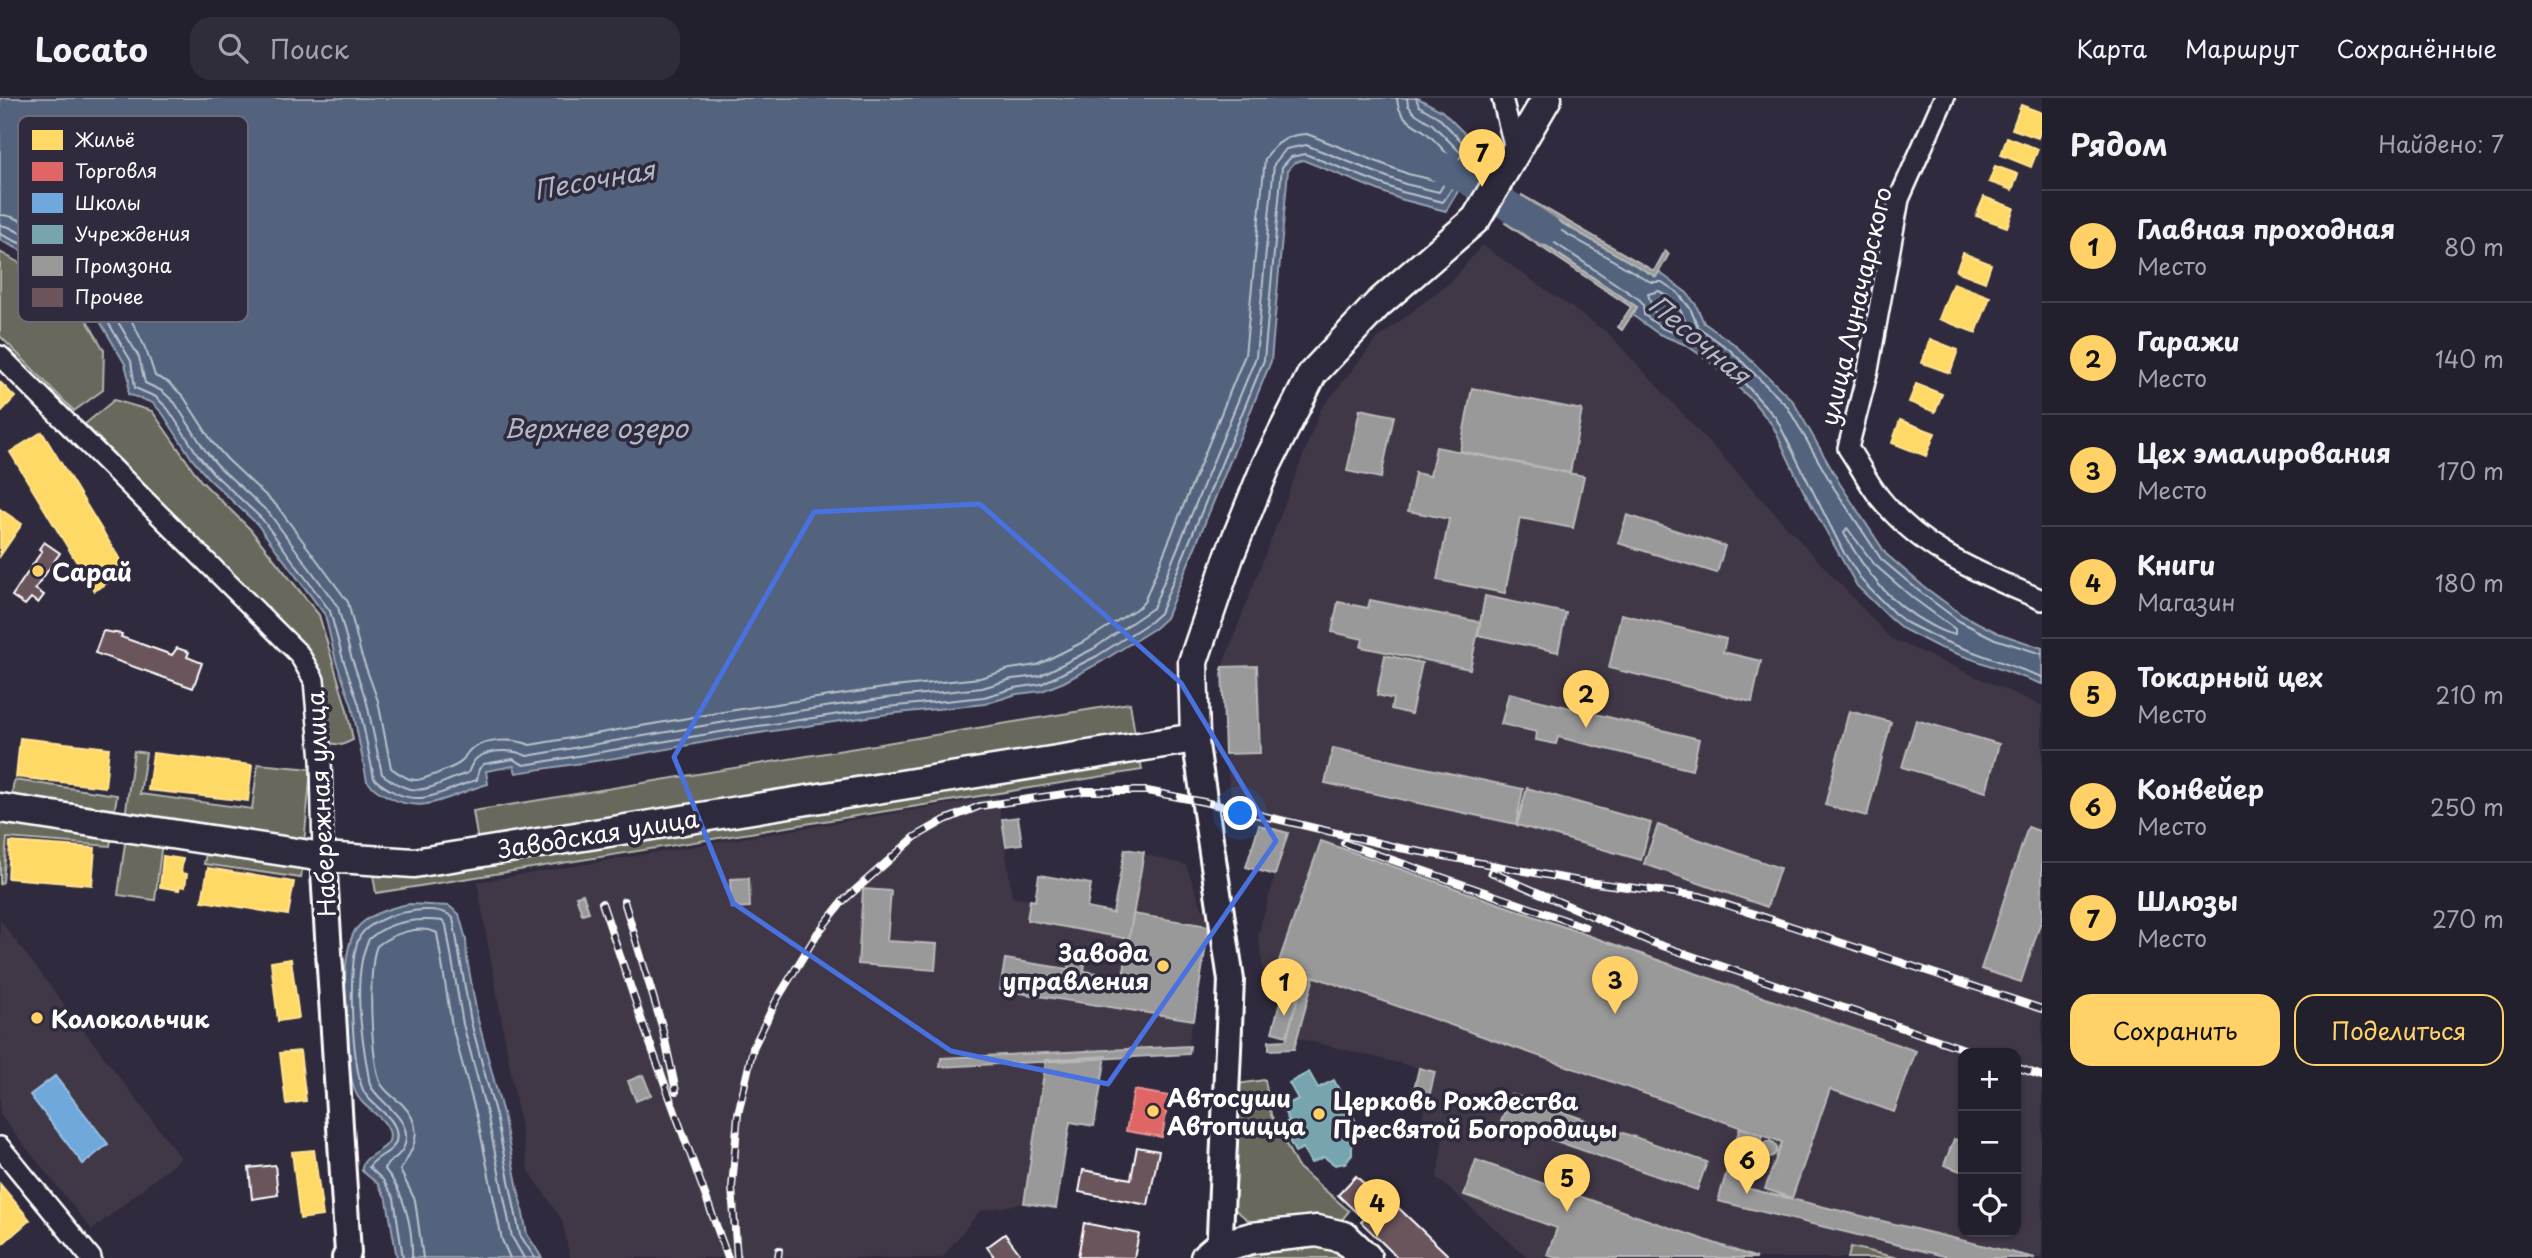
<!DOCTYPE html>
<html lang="ru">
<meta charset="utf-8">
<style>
:root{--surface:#23202e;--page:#2f2d3a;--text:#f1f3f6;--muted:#a3a3aa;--line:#403e4a;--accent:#ffd166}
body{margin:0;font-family:"Playpen Sans",sans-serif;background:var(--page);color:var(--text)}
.controls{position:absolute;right:21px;bottom:21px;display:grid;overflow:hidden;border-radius:14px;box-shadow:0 2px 5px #0004}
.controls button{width:63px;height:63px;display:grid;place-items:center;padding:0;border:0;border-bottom:2px solid var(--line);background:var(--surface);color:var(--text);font:35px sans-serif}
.you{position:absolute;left:1241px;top:716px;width:24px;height:24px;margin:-18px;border:5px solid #fff;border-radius:50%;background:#1a73e8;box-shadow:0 0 0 10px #1a73e833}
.badge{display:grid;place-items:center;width:46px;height:46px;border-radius:50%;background:var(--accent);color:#111;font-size:23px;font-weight:700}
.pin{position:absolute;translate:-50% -58px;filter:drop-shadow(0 2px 4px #0008)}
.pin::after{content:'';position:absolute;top:37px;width:24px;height:21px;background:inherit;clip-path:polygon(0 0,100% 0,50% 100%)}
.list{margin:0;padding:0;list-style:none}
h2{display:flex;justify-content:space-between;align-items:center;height:91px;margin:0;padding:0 28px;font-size:30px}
h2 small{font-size:23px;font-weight:400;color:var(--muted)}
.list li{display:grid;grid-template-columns:46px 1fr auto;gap:21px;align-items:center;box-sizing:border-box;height:112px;padding:0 28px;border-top:2px solid var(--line)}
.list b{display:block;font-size:26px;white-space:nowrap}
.list p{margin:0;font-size:23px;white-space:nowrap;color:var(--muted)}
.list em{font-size:23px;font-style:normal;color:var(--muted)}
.actions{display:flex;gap:14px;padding:21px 28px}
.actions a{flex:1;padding:16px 0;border:2px solid var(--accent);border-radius:21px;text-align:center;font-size:24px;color:var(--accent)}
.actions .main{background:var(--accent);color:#111}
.icon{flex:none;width:38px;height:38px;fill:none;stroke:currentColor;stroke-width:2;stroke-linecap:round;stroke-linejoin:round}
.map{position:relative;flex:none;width:2042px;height:1160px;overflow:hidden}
header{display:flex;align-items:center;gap:42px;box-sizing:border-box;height:98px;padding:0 35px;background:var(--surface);border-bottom:2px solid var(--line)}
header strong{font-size:33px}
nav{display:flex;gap:38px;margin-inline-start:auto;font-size:24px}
.search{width:490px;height:63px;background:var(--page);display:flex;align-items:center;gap:18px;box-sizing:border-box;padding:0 24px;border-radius:21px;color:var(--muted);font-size:26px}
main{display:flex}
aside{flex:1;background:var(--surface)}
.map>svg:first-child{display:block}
</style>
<header>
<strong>Locato</strong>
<div class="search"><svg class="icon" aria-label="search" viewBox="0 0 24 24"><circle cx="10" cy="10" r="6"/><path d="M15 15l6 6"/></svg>Поиск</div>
<nav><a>Карта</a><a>Маршрут</a><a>Сохранённые</a></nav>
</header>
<main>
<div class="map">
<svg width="2042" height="1160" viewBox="0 0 2042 1160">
<rect width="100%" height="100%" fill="#2f2a3d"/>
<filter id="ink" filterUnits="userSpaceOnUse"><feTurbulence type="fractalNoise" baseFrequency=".0143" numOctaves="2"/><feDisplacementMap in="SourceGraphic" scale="14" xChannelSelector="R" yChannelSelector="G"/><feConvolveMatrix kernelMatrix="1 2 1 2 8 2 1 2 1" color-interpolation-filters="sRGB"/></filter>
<g filter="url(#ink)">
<path fill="#413746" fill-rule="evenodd" d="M1482 147 1608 235 1890 540 2042 608V1160H1528L1437 1080 1443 1039 1419 1030 1435 974 1272 934 1282 897 1266 891 1258 837 1287 736 1234 719 1225 656 1222 569 1321 311 1377 241 1453 182ZM1963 955H2016V1134H1963Z
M998 698 1012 799 1035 803 1039 777 1091 786 1087 810 1113 815 1125 751 1186 767 1209 828 1188 948 1189 956 1045 963 1024 1105 980 1113 942 1160H570L562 1122 528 1071 477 784Z
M0 822 181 1060 92 1132 0 1017Z"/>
<path fill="#67695b" stroke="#b3b4ad" stroke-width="2" d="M0 154 53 184 78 207 104 252 103 292 74 313 0 238Z
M114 302 152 313 201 383 250 431 319 517 347 612 353 642 342 647 329 645 304 552 85 326Z
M1130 605 1135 636 478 744 473 713Z
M134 653 146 655 140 696 252 711 258 666 311 671 304 746 125 719Z
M1139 654 1142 672 376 795 373 777Z
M14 682 117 697 114 717 11 702Z
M0 717 113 732 110 748 7 740 3 784 0 786Z
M126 738 162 743 155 802 118 797Z
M207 751 303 764 301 780 204 766Z
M1265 982 1271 1017 1297 1068 1349 1113 1340 1124 1254 1127 1232 1109 1237 986Z
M1336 1147 1351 1160H1230L1256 1150Z
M1851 1149 1898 1160H1848Z"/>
<path fill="#52647d" stroke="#97a2b1" stroke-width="2" d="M0 0H1418L1442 13 1482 53 1446 113 1400 101 1303 62 1294 65 1288 72 1271 263 1166 520 1155 530 1101 564 1064 584 1042 593 1017 596 985 606 888 616 739 638 628 658 516 675 514 668 486 673 488 686C453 695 424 719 389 699 381 695 373 691 367 683L352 608 336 563 325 517 257 426 208 380 192 361 163 316 153 305 128 296 129 281 125 266 88 203 62 179 31 157 0 142Z
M1520 101 1655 178 1659 174 1687 195 1696 207 1704 225 1734 246 1793 303 1840 386 1886 456 1923 488 1962 517 1998 535 2042 550V586L1938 549 1903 531 1891 521 1857 488 1803 392 1773 328 1752 302 1709 263 1686 247 1659 236 1632 217 1637 209 1507 122Z
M410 806 449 808 459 816 466 842 467 861 478 922 503 1016 527 1136 542 1160H397L387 1102 378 1086 362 1073C360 1053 396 1055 389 1033 384 1017 361 1010 355 993 344 964 337 853 357 830 369 816 393 809 410 806Z"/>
<path fill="#ffd966" stroke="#ffe494" stroke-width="2" d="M2021 7 2042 15V28L2038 40 2012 31Z
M2007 39 2038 51 2031 69 2001 57Z
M1995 68 2018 76 2012 92 1989 84Z
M1984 99 2014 110 2007 129 1976 118Z
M1963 155 1991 166 1985 184 1956 173Z
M1953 185 1990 199 1976 235 1939 221Z
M1930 241 1958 252 1950 275 1922 265Z
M0 284 15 299 0 315Z
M1916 286 1942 296 1935 314 1909 304Z
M1900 322 1935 335 1926 358 1892 345Z
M42 334 127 473 94 493 10 354Z
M0 411 22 426 0 458Z
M20 640 109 650 105 689 16 679Z
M153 655 252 667 248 703 148 692Z
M10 744 95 750 92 787 8 780Z
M163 758 183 761 181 775 187 776 185 789 180 788 179 792 160 789Z
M208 770 294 784 288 817 202 803Z
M291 861 299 920 278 923 271 864Z
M300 953 306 1003 286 1006 280 955Z
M314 1052 323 1118 300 1121 292 1054Z
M0 1086 30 1122 0 1148Z"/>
<path fill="#e06666" stroke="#e99494" stroke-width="2" d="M1134 992 1169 998 1162 1039 1126 1033Z"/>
<path fill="#6fa8dc" stroke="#9ac2e6" stroke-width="2" d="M55 978 108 1046 83 1066 30 997Z"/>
<path fill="#76a5af" stroke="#9fc0c7" stroke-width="2" d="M1309 974 1318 990 1334 982 1364 1039 1352 1044V1057L1345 1065 1335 1067 1324 1059 1311 1065 1303 1050 1295 1054 1281 1027 1289 1023 1282 1009 1298 1001 1289 985Z"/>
<path fill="#999" stroke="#b8b8b8" stroke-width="2" d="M1522 97 1654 173 1665 153 1669 156 1656 179 1520 101Z
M1507 122 1637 209 1622 232 1618 229 1631 209 1505 125Z
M1472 290 1582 312 1570 375 1460 353Z
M1360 311 1394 318 1381 380 1347 373Z
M1436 349 1584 378 1573 430 1520 420 1505 495 1437 482 1449 421 1408 413 1415 375 1430 378Z
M1627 417 1725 448 1717 475 1618 445Z
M1485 498 1566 515 1558 554 1478 537Z
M1370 502 1480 524 1470 571 1361 549 1363 541 1332 534 1338 504 1368 510Z
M1621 516 1726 541 1723 554 1761 563 1752 604 1609 570Z
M1385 557 1422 565 1411 616 1391 611 1393 601 1377 597Z
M1257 568 1260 655 1225 656 1222 569Z
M1509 595 1699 641 1692 672 1558 639 1556 646 1536 642 1537 634 1501 626Z
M1849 613 1891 624 1867 718 1825 707Z
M1916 622 1999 646 1986 694 1902 669Z
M1333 650 1523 691 1516 726 1325 685Z
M1527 690 1651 725 1641 762 1517 727Z
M1018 719 1022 746 1006 748 1002 721Z
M1259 727 1288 735 1275 777 1246 769Z
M1658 727 1780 770 1767 809 1644 766Z
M2028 729 2042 734V820L2021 884 1981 871Z
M1321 743 1916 953 1894 1014 1830 991 1792 1100 1765 1091 1782 1044 1278 866Z
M1125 751 1144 754 1129 841 1027 822 1030 802 1035 803 1039 777 1091 786 1087 810 1113 815Z
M749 780 750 809 731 810 730 781Z
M863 791 891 793 887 843 937 846 935 872 858 866Z
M583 796 589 814 582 816 576 798Z
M1133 816 1209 828 1194 922 1000 892 1005 861 1068 871 1069 863 1085 866 1084 873 1123 879Z
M1305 876 1314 879 1294 951 1269 952V943L1286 942Z
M1282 897 1297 901 1287 938 1272 934Z
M1190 948 1189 956 940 969 941 960Z
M1106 958 1094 1028 1070 1024 1056 1110 1024 1105 1046 962Z
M1419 970 1435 974 1429 999 1413 995Z
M643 977 651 997 636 1003 628 983Z
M1511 996 1707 1064 1697 1092 1501 1024Z
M1740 1029 1763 1037 1746 1090 2035 1160H1952L1718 1103Z
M1954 1041 1963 1044V1074L1944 1067Z
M1761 1051a8 8 0 1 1 16 0a8 8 0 1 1-16 0Z
M1476 1062 1757 1160H1556L1547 1157 1557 1130 1464 1097Z"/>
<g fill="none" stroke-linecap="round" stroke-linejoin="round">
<path stroke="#bac1cb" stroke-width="2" d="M0 117C13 117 24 124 35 130 94 160 137 216 155 278L168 284 183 298 213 345 227 361 277 408 348 504 361 556 378 603 391 670C397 674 407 682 415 682 421 683 457 668 461 664 465 660 466 655 471 651 487 641 514 640 530 647L735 612 884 590 980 580 1010 571 1037 567 1087 542 1139 509 1144 504 1245 257 1265 61C1275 45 1288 36 1307 36L1408 76 1434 82 1448 57C1441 49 1433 40 1424 33 1410 24 1398 19 1397 0
M0 127 9 129 40 145 72 167 99 192 139 259 145 285 162 293 175 305 205 352 219 369 269 415 338 509 351 558 367 605 382 676C419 705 430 687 468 675 470 670 472 664 477 660 490 651 514 651 527 658L737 622 886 600 982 590 1012 581 1039 578 1093 551 1153 510 1256 259 1274 66 1286 51 1306 47 1405 86 1439 94 1462 56 1432 26 1413 14 1408 7 1407 0
M0 136 35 152 67 174 93 199 131 263 135 290 156 299 168 311 198 357 213 375 262 421 330 513 343 561 359 607 374 680C379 686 385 689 392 693 423 711 446 690 477 682L479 671 484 666 513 661 524 667 738 631 887 609 984 599 1015 590 1041 586 1097 558 1150 524 1160 515 1264 262 1282 69 1291 59 1305 56 1402 94 1443 104 1461 77 1472 54 1438 19 1419 8 1416 0
M1659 193C1673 200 1681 210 1686 225L1685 228 1676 227 1653 213 1648 196Z
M1847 430 1875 467 1913 500 1955 531V536C1947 537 1938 531 1930 527 1890 506 1865 474 1844 435Z
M2042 556 1995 541 1959 523 1919 493 1881 461 1834 390 1787 308 1730 252 1698 229 1690 210 1677 194 1662 184H1651L1525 112 1521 113 1518 118 1519 121 1640 202 1643 207 1644 217 1662 230 1690 241 1713 257 1736 276 1776 320 1844 455 1863 484 1895 516 1907 525 1941 542 2042 579
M403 1160 394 1100 383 1082 369 1069C377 1055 401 1055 396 1033 393 1016 370 1008 363 992 352 967 346 861 360 838 368 825 392 816 407 814 420 811 444 810 453 820L471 924 496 1018 520 1137 535 1160
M412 1160C413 1128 404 1094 384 1070 389 1063 398 1060 403 1051 417 1022 380 1007 370 987 363 946 350 879 369 841 390 822 417 820 443 823L446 827 463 926 488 1020 512 1139 524 1160
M423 1160 415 1102 400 1072C416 1048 425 1029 401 1005 394 1000 386 994 381 986 371 968 367 868 377 848 392 836 419 826 437 835L452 928 478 1023 502 1142 510 1160"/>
<path stroke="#52647d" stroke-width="30" d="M1432 65 1467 81 1546 132"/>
</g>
<path fill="#6b545b" stroke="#fff" stroke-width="2" d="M44 444 60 455 35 491 44 497 38 505 31 500 25 507 12 498 42 453 39 451Z
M103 533 122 536 121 539 172 557 177 550 189 554 187 559 202 565 193 590 95 555Z
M1137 1049 1159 1053 1148 1107 1079 1094 1083 1072 1131 1081Z
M275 1067 278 1097 252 1101 249 1070Z
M1356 1078 1376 1097 1358 1116 1338 1097Z
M1386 1098 1451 1160H1398L1361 1124Z
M1084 1125 1139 1136 1134 1160 1078 1159Z
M1005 1136 1023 1160H995L987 1149Z"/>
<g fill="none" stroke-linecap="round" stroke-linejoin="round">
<g stroke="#fff" stroke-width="24">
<path id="minor" d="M1502 0 1516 55
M1944 0 1899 101 1868 272 1848 350C1859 366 1868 385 1880 400 1923 454 1980 475 2042 502
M0 258 299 556 314 582 321 662 323 759
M0 1049 91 1160"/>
</g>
<g stroke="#fff" stroke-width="30">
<path id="tertiary" d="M1195 640 1231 882 1219 1160
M323 759 348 1155 345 1160"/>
</g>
<g stroke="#fff" stroke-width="33">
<path id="secondary" d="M0 710 323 759 414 765 1195 640 1193 564 1230 456 1266 368 1312 276 1378 206 1476 121 1547 0"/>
</g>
<g stroke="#fff" stroke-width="35">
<path id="primary" d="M1206 1160 1219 1149 1252 1140 1317 1133 1344 1139 1366 1160"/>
</g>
<use href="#minor" stroke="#2f2a3d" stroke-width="19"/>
<use href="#tertiary" stroke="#2f2a3d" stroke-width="24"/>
<use href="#secondary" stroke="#2f2a3d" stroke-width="28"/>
<use href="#primary" stroke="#2f2a3d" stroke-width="30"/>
<g stroke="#fff" stroke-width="8">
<path id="rail" d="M1344 745 1585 829
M1491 774 1651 844 1976 955
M624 803 662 928 676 993
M602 805 643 926 728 1160
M2016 969 2042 978
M737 1160 732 1090 738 1016 753 950 776 903 817 836 843 803 915 739 945 722 980 708 1084 693H1147L1204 704 1400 750 1579 783 1700 798 2042 911
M778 1160 779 1152"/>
</g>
<use href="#rail" stroke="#2f2a3d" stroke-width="5" stroke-dasharray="16" stroke-linecap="butt"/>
</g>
</g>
<path fill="none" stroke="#4a71e0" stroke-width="5" stroke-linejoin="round" d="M980 406 1181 585 1276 743 1108 986 951 953 733 805 674 659 814 414Z"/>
<g fill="#ffd166" stroke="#2f2a3d" stroke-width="2.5">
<circle cx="38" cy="473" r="7"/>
<circle cx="1163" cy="868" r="7"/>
<circle cx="37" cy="920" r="7"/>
<circle cx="1153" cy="1013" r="7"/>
<circle cx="1319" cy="1016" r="7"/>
</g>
<g text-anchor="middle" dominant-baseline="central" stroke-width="7" stroke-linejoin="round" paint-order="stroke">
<g font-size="24" fill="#fff" stroke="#2f2a3d">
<text transform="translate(1855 208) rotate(-77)">улица Луначарского</text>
<text transform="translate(320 706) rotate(-93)">Набережная улица</text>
<text transform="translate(598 735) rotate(-9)">Заводская улица</text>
</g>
<g font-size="24" font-weight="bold" fill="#fff" stroke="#2f2a3d" text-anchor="start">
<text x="52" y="473">Сарай</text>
<text x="1149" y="854" text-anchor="end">Завода<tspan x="1149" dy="28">управления</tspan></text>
<text x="51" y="920">Колокольчик</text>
<text x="1167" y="999">Автосуши<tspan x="1167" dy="28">Автопицца</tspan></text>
<text x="1333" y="1002">Церковь Рождества<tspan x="1333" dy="28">Пресвятой Богородицы</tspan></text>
</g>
<g font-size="26" font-style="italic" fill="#b1b9c4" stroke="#2f2a3d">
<text transform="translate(594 81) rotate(-10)">Песочная</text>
<text transform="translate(1700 241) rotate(40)">Песочная</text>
<text x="596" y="329">Верхнее озеро</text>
</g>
</g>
<rect x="18" y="18" width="230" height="206" rx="10" fill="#2f2a3d" stroke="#6d6a77" stroke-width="2"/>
<rect x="32" y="32" width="31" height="20" fill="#ffd966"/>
<rect x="32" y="64" width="31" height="19" fill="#e06666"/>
<rect x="32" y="95" width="31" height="20" fill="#6fa8dc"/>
<rect x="32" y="127" width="31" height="19" fill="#76a5af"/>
<rect x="32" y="158" width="31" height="20" fill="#999"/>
<rect x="32" y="190" width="31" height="19" fill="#6b545b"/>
<g font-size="19" fill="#fff">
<text x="75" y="49">Жильё</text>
<text x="75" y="80">Торговля</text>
<text x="75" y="112">Школы</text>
<text x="75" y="143">Учреждения</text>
<text x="75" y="175">Промзона</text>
<text x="75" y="206">Прочее</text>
</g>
</svg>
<div class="controls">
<button>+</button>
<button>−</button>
<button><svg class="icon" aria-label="locate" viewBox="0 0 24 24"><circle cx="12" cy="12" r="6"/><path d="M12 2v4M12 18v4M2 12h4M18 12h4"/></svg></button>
</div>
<div class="you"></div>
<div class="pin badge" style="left:1284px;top:918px">1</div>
<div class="pin badge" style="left:1586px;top:630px">2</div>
<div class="pin badge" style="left:1615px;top:916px">3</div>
<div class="pin badge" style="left:1377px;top:1139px">4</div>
<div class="pin badge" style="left:1567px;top:1114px">5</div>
<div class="pin badge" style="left:1747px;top:1096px">6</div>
<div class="pin badge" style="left:1482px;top:89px">7</div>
</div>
<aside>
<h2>Рядом<small>Найдено: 7</small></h2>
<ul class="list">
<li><span class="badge">1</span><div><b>Главная проходная</b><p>Место</p></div><em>80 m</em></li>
<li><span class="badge">2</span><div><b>Гаражи</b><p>Место</p></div><em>140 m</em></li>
<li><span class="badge">3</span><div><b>Цех эмалирования</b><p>Место</p></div><em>170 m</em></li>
<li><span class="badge">4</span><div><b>Книги</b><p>Магазин</p></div><em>180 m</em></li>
<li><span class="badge">5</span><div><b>Токарный цех</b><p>Место</p></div><em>210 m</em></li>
<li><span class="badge">6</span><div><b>Конвейер</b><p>Место</p></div><em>250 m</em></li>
<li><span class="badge">7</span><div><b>Шлюзы</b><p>Место</p></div><em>270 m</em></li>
</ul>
<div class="actions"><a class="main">Сохранить</a><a>Поделиться</a></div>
</aside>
</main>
